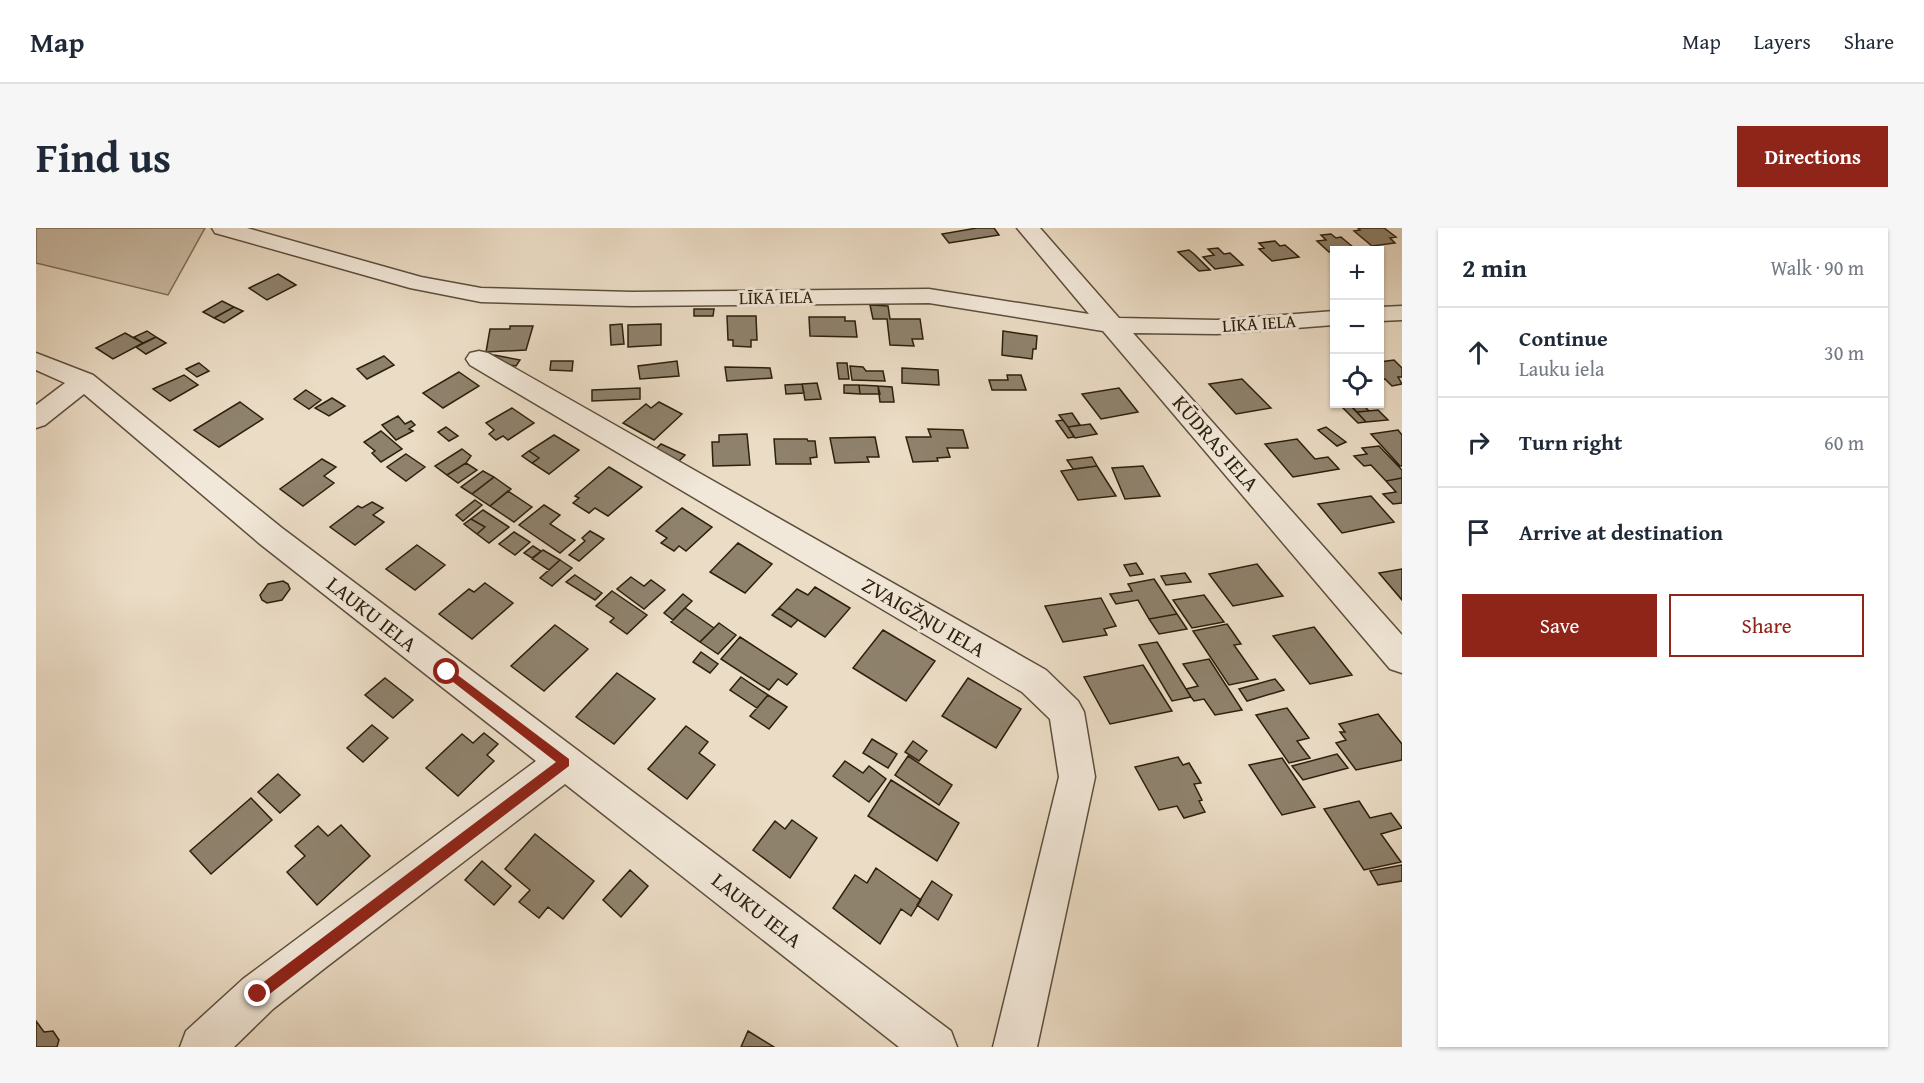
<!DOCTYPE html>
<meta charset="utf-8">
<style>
:root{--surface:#fff;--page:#f6f6f7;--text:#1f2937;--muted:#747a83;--line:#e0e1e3;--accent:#8f2418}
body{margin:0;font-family:"Gentium Book Plus",serif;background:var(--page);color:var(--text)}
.controls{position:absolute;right:18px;top:18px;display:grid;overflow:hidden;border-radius:0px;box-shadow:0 2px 4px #0004}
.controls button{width:54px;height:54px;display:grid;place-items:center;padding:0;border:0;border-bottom:2px solid var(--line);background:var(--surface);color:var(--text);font:30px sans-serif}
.stop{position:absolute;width:18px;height:18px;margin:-14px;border:4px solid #8f2418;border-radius:50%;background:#fff}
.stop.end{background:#8f2418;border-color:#fff;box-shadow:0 2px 6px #0008}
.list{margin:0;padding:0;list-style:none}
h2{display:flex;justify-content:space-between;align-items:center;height:78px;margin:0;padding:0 24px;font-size:26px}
h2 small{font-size:20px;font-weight:400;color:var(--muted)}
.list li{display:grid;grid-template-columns:39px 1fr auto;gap:18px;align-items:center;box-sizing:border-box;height:90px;padding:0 24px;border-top:2px solid var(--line)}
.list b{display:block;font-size:22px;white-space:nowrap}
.list p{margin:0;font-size:20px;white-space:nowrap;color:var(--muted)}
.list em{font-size:20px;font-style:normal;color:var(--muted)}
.actions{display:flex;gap:12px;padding:18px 24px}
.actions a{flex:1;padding:14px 0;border:2px solid var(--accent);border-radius:0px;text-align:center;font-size:21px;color:var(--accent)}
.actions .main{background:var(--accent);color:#fff}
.icon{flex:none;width:33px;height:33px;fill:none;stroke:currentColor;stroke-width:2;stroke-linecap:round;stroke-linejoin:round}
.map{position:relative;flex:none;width:1366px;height:819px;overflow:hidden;border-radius:0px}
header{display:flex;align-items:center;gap:36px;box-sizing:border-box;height:84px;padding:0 30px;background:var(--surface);border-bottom:2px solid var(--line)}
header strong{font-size:28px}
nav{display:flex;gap:33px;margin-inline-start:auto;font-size:21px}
.intro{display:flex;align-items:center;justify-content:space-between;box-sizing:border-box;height:144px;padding:0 36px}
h1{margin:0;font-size:42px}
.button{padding:15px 27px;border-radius:0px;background:var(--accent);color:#fff;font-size:21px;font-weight:700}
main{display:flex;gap:36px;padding:0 36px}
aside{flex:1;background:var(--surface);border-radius:0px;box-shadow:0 2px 4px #0004}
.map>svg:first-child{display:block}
</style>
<header>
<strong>Map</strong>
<nav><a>Map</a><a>Layers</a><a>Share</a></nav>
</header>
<div class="intro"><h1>Find us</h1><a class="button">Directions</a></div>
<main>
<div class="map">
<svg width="1366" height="819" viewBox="0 0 1366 819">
<rect width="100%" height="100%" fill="#ebdcc5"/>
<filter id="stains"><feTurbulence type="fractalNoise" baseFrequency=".00333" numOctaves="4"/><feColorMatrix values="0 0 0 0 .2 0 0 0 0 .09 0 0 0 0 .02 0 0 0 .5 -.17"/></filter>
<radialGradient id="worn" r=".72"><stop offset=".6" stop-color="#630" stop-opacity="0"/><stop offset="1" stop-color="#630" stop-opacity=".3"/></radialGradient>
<path fill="#cbbca6" stroke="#7c6e5a" stroke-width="1.5" d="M0 0H169L132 67 0 35Z"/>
<path fill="#8f826d" stroke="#2c200e" stroke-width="1.5" d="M958 0 963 7 913 15 906 6 941 0Z
M1322 0H1348L1360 9 1354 10 1359 15 1336 18 1318 3 1324 2Z
M1295 6 1300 10 1305 9 1318 20 1293 24 1281 13 1290 12 1285 7Z
M1239 13 1244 18 1249 17 1263 29 1236 33 1223 21 1228 20 1223 15Z
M1182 20 1188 26 1194 25 1207 37 1179 41 1167 29 1178 27 1172 21Z
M1153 22 1158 26 1174 42 1163 43 1142 24Z
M242 46 260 57 231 72 213 60Z
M186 73 198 79 178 90 167 84Z
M834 77 852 78 854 91H884L887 111H876L878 118 854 117 851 91H837Z
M198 79 207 83 188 95 178 90Z
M658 81H678L677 88H658Z
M691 88H720L721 112H715V119L697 118V112H692Z
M773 89H809V93H819L821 109 774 108Z
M586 96 588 116 575 117 574 97Z
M625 96V117L592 119V97Z
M474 98H497L490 122 450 124 454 101H474Z
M111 103 120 109 107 115 98 109Z
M967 103 1001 108 1000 121H997L996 131 966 127Z
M89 105 107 115 77 131 60 120Z
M120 109 130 115 110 126 100 119Z
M458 127 484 132 480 138 454 134Z
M348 128 358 137 331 151 321 141Z
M1358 132 1366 140V149H1362L1366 156 1356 158 1349 151 1344 152V134Z
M515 133H537L536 143 514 142Z
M641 133 643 148 604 151 602 138Z
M163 135 173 143 161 149 150 141Z
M801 135H811L813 151H803Z
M814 138 827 139 830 143H847L849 153 816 152Z
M689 139 734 140 736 150 691 153Z
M866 140 902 142 903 157 866 155Z
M423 144 443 158 407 180 387 165Z
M148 147 162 157 134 173 117 161Z
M971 147H985L990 162H956L953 152H972Z
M1206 151 1235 180 1200 186 1173 156Z
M781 155 785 171 769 172 766 156Z
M766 156 768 165 750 166 749 157Z
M808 157H823L824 166 808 165Z
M823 157 842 158 844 166H824Z
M842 158 856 159 858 174H844Z
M604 160V171L556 173V162Z
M1083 160 1102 184 1065 191 1046 166Z
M270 162 285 172 273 181 258 171Z
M296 170 309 178 293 188 279 180Z
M204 174 227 191 183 219 158 202Z
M623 174 646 186 618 212 587 195 610 176 615 180Z
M1303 176H1313L1330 194 1322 195Z
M1313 176H1326L1333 183 1321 184Z
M476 180 498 195 472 212 467 208 460 212 453 206 458 202 450 195Z
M1342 182 1352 192 1330 194 1321 184Z
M1036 185 1044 197 1032 199 1023 187Z
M362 188 369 196 375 193 379 197 373 201 377 203 360 212 346 197Z
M1027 192 1032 199 1038 209 1032 210 1020 193Z
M1054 196 1061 206 1039 210 1032 199Z
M410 199 422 208 413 213 402 204Z
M1290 199 1310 214 1301 218 1282 202Z
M892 201 927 202 932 220H911L914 229 901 230 902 233 877 234 870 209H895Z
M1362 202 1366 207V238H1364L1335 206Z
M345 203 366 221 345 234 336 225 339 223 328 214Z
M711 206 714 237 677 238 676 214H683V207Z
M518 207 543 222 513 246 496 235 503 230 493 223Z
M839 209 843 229H831L833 234 799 235 794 210Z
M738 211H771L772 213H779L781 229 774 230 775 236H740Z
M1261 211 1279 231 1292 229 1303 241 1257 249 1229 216Z
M625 216 649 227 643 233 619 222Z
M1343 218 1366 242V250L1350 253 1335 237 1328 238 1318 228 1331 226 1326 220Z
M426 221 435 228 430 235 411 247 399 238Z
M493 223 503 230 496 235 486 228Z
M370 226 389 239 370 253 351 239Z
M1056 229 1061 238 1037 241 1031 232Z
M286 231 300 239 288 248 298 255 267 278 244 261Z
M430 235 441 242 422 255 411 247Z
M1061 238 1080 268 1042 272 1025 243Z
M1107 238 1124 268 1089 271 1076 240Z
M573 239 606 259 572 288 559 280 553 285 537 275 543 270 539 268Z
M447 243 458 249 436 266 425 259Z
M458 249 475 261 454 278 436 266Z
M1366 250V275L1357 276 1347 266 1360 264 1350 253Z
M472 263 496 279 478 294 454 278Z
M1335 268 1358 294 1306 305 1282 276Z
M439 272 446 277 427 293 420 287Z
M336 274 347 280 337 287 348 294 319 317 294 299 322 278 326 280Z
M508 277 524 287 514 296 539 312 524 325 483 297Z
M646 280 676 299 650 323 643 318 638 323 625 315 631 310 620 303Z
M447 282 473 299 453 315 441 306 449 299 435 291Z
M435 291 449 299 441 306 428 296Z
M554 303 568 311 543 333 533 327 549 313 546 310Z
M478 304 494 314 479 327 463 316Z
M702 315 736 336 709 365 674 344Z
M381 317 409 337 379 362 350 341Z
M497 318 505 323 496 330 488 325Z
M507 322 524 332 513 342 496 331Z
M524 332 536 340 516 358 504 350Z
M1100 335 1107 346 1094 348 1088 337Z
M1221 336 1247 368 1197 378 1173 346Z
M1366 341V372L1343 345Z
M1149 345 1155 354 1130 357 1125 348Z
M539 347 566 365 559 372 530 354Z
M595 349 608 358 615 352 629 362 608 381 581 361Z
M1118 351 1141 386 1113 391 1102 372 1080 376 1074 366 1096 363 1092 356Z
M247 353 252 356 254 361 246 372 231 375 226 372 224 367 232 356Z
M449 355 477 375 436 411 403 386 433 361 438 364Z
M779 359 814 380 789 409 743 380 761 361 772 367Z
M576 363 611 387 591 406 574 394 578 390 560 378Z
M647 366 656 373 637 392 628 385Z
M1168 367 1188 394 1156 400 1137 372Z
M1065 370 1080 398 1068 401 1071 407 1027 414 1009 378Z
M649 380 678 400 664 414 635 394Z
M743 380 762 392 755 399 736 387Z
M1141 386 1151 401 1123 406 1113 391Z
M683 395 700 407 682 426 664 414Z
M1191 396 1205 416 1198 417 1222 451 1193 457 1157 403Z
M519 397 552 421 508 463 475 438Z
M1278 399 1316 447 1274 456 1237 408Z
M847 402 899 433 870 473 817 440Z
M704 409 761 446 751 457 742 451 733 462 685 431Z
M1121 414 1150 461 1155 469 1136 473 1103 417Z
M665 424 682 436 674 445 657 434Z
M1173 431 1206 482 1179 487 1168 471 1158 473 1155 469 1150 461 1162 458 1147 436Z
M1107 437 1136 483 1074 496 1048 449Z
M581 445 619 471 578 516 540 489Z
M705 449 732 467 721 480 694 462Z
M349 450 377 472 357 490 329 467Z
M932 450 985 481 960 520 906 488Z
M1239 451 1248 462 1211 473 1203 461Z
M732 467 751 479 733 501 714 488Z
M1251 480 1273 510 1261 513 1274 530 1253 535 1220 487Z
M1342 486 1366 516V532L1320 542 1300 515 1310 512 1304 504H1309L1303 496Z
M336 497 352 510 327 534 311 520Z
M650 498 672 514 663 525 679 537 651 571 612 541Z
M448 505 462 516 451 527 458 533 422 568 390 540 426 506 437 515Z
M836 511 861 526 852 540 827 525Z
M877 513 891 523 883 533 869 524Z
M1301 526 1312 540 1267 552 1256 538Z
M872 528 916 557 903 577 859 547Z
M1142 529 1147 537 1153 535 1165 555 1158 556 1166 572 1163 573 1169 584 1148 590 1141 578 1123 582 1099 539Z
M1246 530 1279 579 1246 587 1213 537Z
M809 533 827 545 833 538 850 551 833 574 797 548Z
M242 546 264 567 244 585 222 564Z
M855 552 923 595 901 633 832 588Z
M215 570 236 592 175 646 154 623Z
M1323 573 1334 590 1355 585 1366 600 1345 606 1365 634 1328 642 1288 581Z
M756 592 781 610 754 650 717 622 739 593 749 601Z
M305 597 334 628 281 677 251 644 269 628 259 618 282 598 292 608Z
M499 606 558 653 527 691 512 679 503 690 483 674 494 662 469 641Z
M446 633 475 658 458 677 429 652Z
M1366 637V653L1342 657 1334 643Z
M840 640 885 672 875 688 865 681 844 716 797 680 819 647 831 655Z
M594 642 612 658 585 689 567 672Z
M896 653 916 667 902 692 881 677Z
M0 793 8 804 17 803 23 812 21 819H0Z
M712 803 738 819H705Z"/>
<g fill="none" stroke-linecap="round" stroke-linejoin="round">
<g stroke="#5c4f3c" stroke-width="3">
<path id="minor" d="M176 0H211L385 49 445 60 596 64 893 61 1053 86 981 0H1004L1083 90 1181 92 1298 83V97L1181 106 1097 105 1366 407V445L1354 441 1067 103 893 75 596 78 445 74 374 60 179 5Z
M1366 78V92L1344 93V79Z
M443 123 452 125 1010 442 1042 473 1048 484 1059 549 1001 819H957L1023 549 1014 491 986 464 434 137 430 131 434 125Z
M0 125 57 147 246 300 915 803 921 819H863L529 556 289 740 237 781 198 819H144L150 803 207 751 500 533 224 316 48 166 9 197 0 200V177L29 155 0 142Z"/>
</g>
<use href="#minor" fill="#f2e8d9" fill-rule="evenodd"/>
</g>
<path fill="#8f2418" d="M411 439 533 531V538L227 771 222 772 217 771 216 766 217 762 520 534 408 447V440Z"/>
<g text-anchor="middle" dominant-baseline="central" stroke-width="6" stroke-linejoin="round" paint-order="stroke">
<g font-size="18" fill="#2c200e" stroke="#f2e8d9">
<text transform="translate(740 69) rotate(-1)">LĪKĀ IELA</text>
<text transform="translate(1223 95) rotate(-4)">LĪKĀ IELA</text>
</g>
<g font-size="21" fill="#2c200e" stroke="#f2e8d9">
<text transform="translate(1180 215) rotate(49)">KŪDRAS IELA</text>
<text transform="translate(336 386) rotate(38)">LAUKU IELA</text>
<text transform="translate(888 389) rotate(30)">ZVAIGŽŅU IELA</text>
<text transform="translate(721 682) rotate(38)">LAUKU IELA</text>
</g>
</g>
<rect width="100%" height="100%" filter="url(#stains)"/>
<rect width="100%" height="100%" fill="url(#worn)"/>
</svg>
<div class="controls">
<button>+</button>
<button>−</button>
<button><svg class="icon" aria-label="locate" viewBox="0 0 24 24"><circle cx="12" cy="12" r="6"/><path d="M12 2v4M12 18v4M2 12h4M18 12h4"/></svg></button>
</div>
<div class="stop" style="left:411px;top:444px"></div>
<div class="stop end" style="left:222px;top:766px"></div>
</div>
<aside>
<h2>2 min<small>Walk · 90 m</small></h2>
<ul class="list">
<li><svg class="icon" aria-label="ahead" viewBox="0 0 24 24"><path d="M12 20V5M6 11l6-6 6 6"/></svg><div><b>Continue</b><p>Lauku iela</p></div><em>30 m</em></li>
<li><svg class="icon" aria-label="right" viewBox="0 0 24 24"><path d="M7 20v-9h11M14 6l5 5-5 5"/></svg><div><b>Turn right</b></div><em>60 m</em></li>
<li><svg class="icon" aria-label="arrive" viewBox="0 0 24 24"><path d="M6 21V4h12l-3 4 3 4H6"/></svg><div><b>Arrive at destination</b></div></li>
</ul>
<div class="actions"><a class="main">Save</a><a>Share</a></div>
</aside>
</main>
